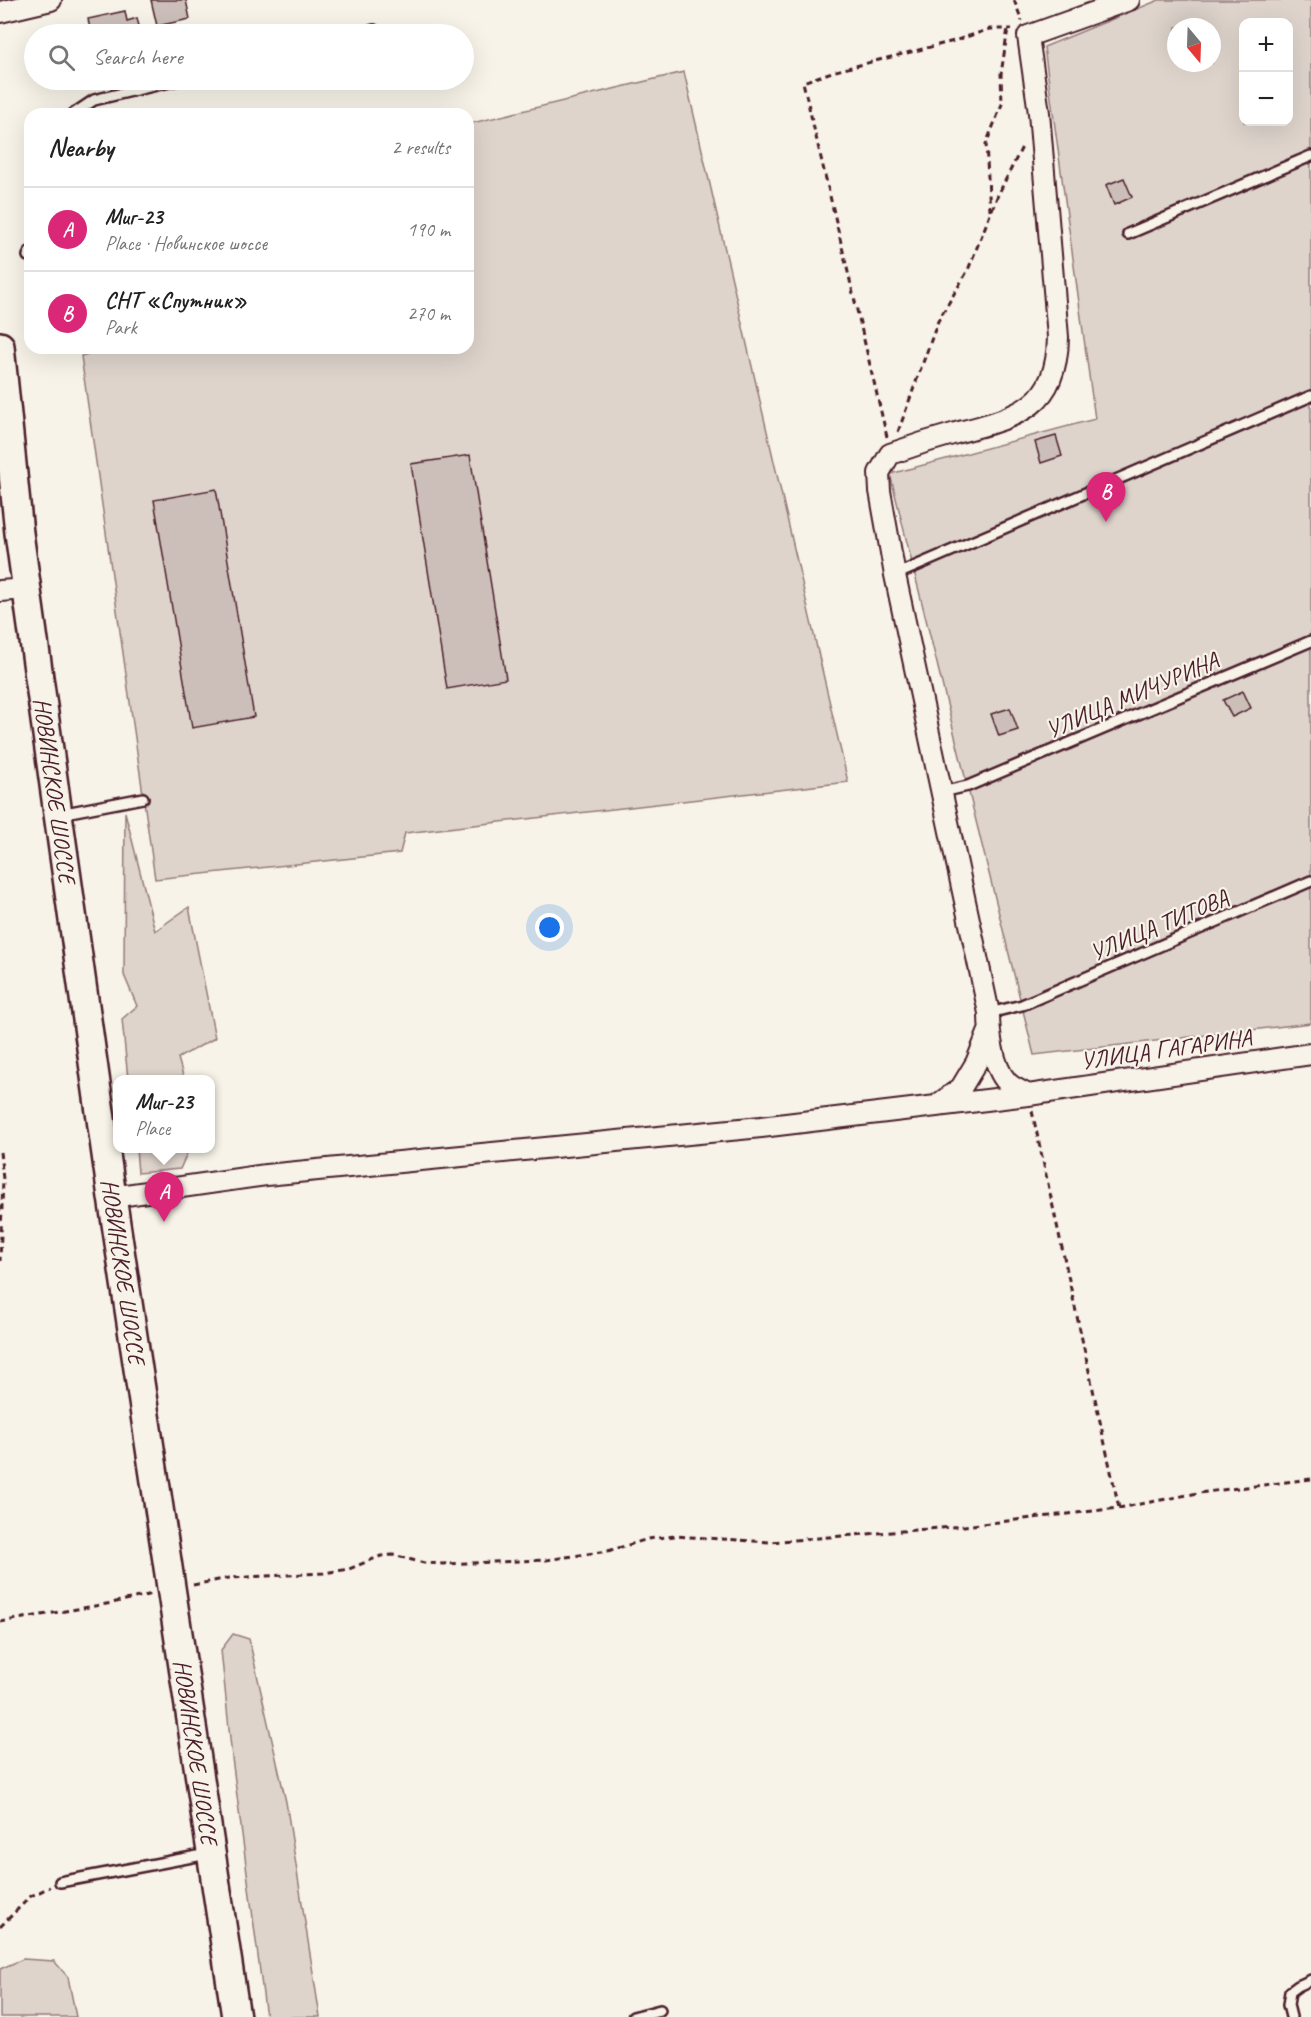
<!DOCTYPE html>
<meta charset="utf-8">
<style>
:root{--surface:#fff;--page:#f6f6f6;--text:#222;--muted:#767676;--line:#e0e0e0;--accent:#db2777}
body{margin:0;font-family:Caveat,sans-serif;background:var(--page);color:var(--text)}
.controls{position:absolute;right:18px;top:18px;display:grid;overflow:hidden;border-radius:12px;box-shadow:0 6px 24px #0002}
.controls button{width:54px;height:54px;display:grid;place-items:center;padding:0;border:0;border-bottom:2px solid var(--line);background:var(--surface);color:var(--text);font:30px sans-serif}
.compass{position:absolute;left:1167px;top:18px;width:54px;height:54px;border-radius:50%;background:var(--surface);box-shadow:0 6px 24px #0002;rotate:161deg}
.you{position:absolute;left:550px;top:928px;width:21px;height:21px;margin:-15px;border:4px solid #fff;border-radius:50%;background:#1a73e8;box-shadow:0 0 0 9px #1a73e833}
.badge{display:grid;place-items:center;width:39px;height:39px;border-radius:50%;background:var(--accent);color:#fff;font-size:20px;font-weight:700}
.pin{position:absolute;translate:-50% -50px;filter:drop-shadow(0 2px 3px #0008)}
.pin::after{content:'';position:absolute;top:32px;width:21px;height:18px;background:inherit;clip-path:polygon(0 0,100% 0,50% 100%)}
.popup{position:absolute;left:113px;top:1075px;width:102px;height:78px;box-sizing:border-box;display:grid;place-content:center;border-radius:12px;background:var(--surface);filter:drop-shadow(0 2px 4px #0005);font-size:20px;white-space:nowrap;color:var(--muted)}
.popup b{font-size:22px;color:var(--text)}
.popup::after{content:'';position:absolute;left:50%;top:100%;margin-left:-12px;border:12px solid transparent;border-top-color:var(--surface)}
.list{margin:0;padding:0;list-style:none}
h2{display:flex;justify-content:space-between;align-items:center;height:78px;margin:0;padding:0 24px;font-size:26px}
h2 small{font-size:20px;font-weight:400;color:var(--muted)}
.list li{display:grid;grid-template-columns:39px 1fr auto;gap:18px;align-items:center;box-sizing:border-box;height:84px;padding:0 24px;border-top:2px solid var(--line)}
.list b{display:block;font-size:22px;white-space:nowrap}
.list p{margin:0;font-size:20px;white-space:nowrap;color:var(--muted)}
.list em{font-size:20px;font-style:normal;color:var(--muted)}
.icon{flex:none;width:33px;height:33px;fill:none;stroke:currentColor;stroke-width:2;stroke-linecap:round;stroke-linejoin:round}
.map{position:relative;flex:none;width:1311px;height:2017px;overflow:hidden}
.search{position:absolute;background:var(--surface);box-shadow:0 6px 24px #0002;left:24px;top:24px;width:450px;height:66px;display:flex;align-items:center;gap:15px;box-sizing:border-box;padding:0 21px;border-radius:33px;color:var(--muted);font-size:22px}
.panel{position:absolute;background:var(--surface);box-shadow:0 6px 24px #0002;left:24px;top:108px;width:450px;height:246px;border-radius:18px}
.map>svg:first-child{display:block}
</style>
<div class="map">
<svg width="1311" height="2017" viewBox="0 0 1311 2017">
<rect width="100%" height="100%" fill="#f7f3e8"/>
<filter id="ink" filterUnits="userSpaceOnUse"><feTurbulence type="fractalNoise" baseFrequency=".0167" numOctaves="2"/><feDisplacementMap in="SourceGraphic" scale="12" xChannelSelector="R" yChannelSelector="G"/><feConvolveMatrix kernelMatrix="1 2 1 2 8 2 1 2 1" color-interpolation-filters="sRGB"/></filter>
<g filter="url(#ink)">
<path fill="#ded4cc" stroke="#947a7c" stroke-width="1.5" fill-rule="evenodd" d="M1159 0H1311V1023L1034 1055 890 474 1095 419 1044 47ZM1244 22H1288V122H1244ZM1176 27H1212V63H1176Z
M684 72 848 782 405 833 400 853 155 879 81 356 107 348H468V124Z
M125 812 155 931 189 907 215 1038 178 1058 184 1079H128L122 1019 137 1006 124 975Z
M136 1149V1148L189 1149 180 1169 138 1173Z
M233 1634 249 1639 286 1802 320 2017H266L232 1758 221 1650Z
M23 1959 54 1961 68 1977 76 2017H0V1969Z"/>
<path fill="#ccbfb9" stroke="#4a1f2b" stroke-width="1.5" d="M151 0H186L190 19 157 26Z
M125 11 127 21 137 18 141 34H91L88 19Z
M1124 178 1132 197 1114 205 1106 185Z
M1056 436 1062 456 1041 463 1035 442Z
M470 455 506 679 447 689 411 464Z
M216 489 254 717 192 728 154 500Z
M1243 691 1251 708 1232 717 1223 700Z
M1010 708 1018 730 999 736 991 714Z"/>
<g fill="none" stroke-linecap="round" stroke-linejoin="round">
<g stroke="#4a1f2b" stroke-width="14">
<path id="lane" d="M358 34 374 30
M73 114 94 100 178 80
M1128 234 1311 156
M28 256 30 252
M895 575 1311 396
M942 792 968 786 1311 641
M60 814 143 798
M989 1013 1022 1005 1311 881
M60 1882 208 1854
M633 2017 660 2010
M1291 2017 1288 2005 1290 1992 1298 1986 1311 1980"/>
</g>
<g stroke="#4a1f2b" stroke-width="24">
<path id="street" d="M0 12 51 0
M0 591 27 589
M1028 1095C1022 1091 1012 1088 1007 1082 993 1067 989 1033 989 1013L895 575 880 491 879 473 890 454C912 446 934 439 956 433 1016 417 1057 409 1058 337L1039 113 1028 36 1129 0
M940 1103 961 1088 976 1063 989 1031
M112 1197 266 1175 761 1127 1028 1095 1311 1054"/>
</g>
<g stroke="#4a1f2b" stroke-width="32">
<g id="secondary">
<path id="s1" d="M0 346 19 533 58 814 112 1197 236 2017"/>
</g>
</g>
<path stroke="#4a1f2b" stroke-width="3" stroke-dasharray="6 4.5" stroke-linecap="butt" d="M1014 0 1022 21
M990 211 986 144 1002 104 1001 74 1008 28
M898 432 938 321 968 270 997 197 1023 145
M887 437 803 82 832 72 954 41 990 29H1012
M1032 1111 1119 1508
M0 1152 3 1179 0 1261
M193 1585 229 1578 324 1573 349 1569 381 1556 393 1555 424 1563 443 1564 546 1560 608 1551 648 1539 675 1536 769 1542 964 1526 1119 1508 1198 1493 1311 1479
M0 1622 112 1603 152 1594
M0 1927 31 1896 50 1887"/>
<use href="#lane" stroke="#f7f3e8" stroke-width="9"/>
<use href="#street" stroke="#f7f3e8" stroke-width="20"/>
<use href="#secondary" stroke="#f7f3e8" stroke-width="27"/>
</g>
</g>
<g text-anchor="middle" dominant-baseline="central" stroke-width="4.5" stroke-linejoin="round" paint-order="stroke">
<g font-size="24" fill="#4a1f2b" stroke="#f7f3e8">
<text transform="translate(1132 695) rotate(-23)">УЛИЦА МИЧУРИНА</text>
<text stroke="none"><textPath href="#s1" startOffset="448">НОВИНСКОЕ ШОССЕ</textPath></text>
<text transform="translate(1159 925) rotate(-23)">УЛИЦА ТИТОВА</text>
<text transform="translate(1166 1049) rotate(-8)">УЛИЦА ГАГАРИНА</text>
<text stroke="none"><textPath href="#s1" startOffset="934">НОВИНСКОЕ ШОССЕ</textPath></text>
<text stroke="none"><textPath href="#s1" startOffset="1420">НОВИНСКОЕ ШОССЕ</textPath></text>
</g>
</g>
</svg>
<div class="controls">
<button>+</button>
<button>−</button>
</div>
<svg class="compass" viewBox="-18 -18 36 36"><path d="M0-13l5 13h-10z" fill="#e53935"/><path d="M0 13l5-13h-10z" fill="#767676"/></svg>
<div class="you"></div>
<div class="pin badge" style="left:164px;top:1222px">A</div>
<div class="popup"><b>Миг-23</b>Place</div>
<div class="pin badge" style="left:1106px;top:522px">B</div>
<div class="search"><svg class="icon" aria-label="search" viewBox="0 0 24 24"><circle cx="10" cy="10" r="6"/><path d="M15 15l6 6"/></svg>Search here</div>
<section class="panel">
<h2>Nearby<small>2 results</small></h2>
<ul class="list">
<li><span class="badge">A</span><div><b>Миг-23</b><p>Place · Новинское шоссе</p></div><em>190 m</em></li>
<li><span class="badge">B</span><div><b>СНТ «Спутник»</b><p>Park</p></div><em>270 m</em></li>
</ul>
</section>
</div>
